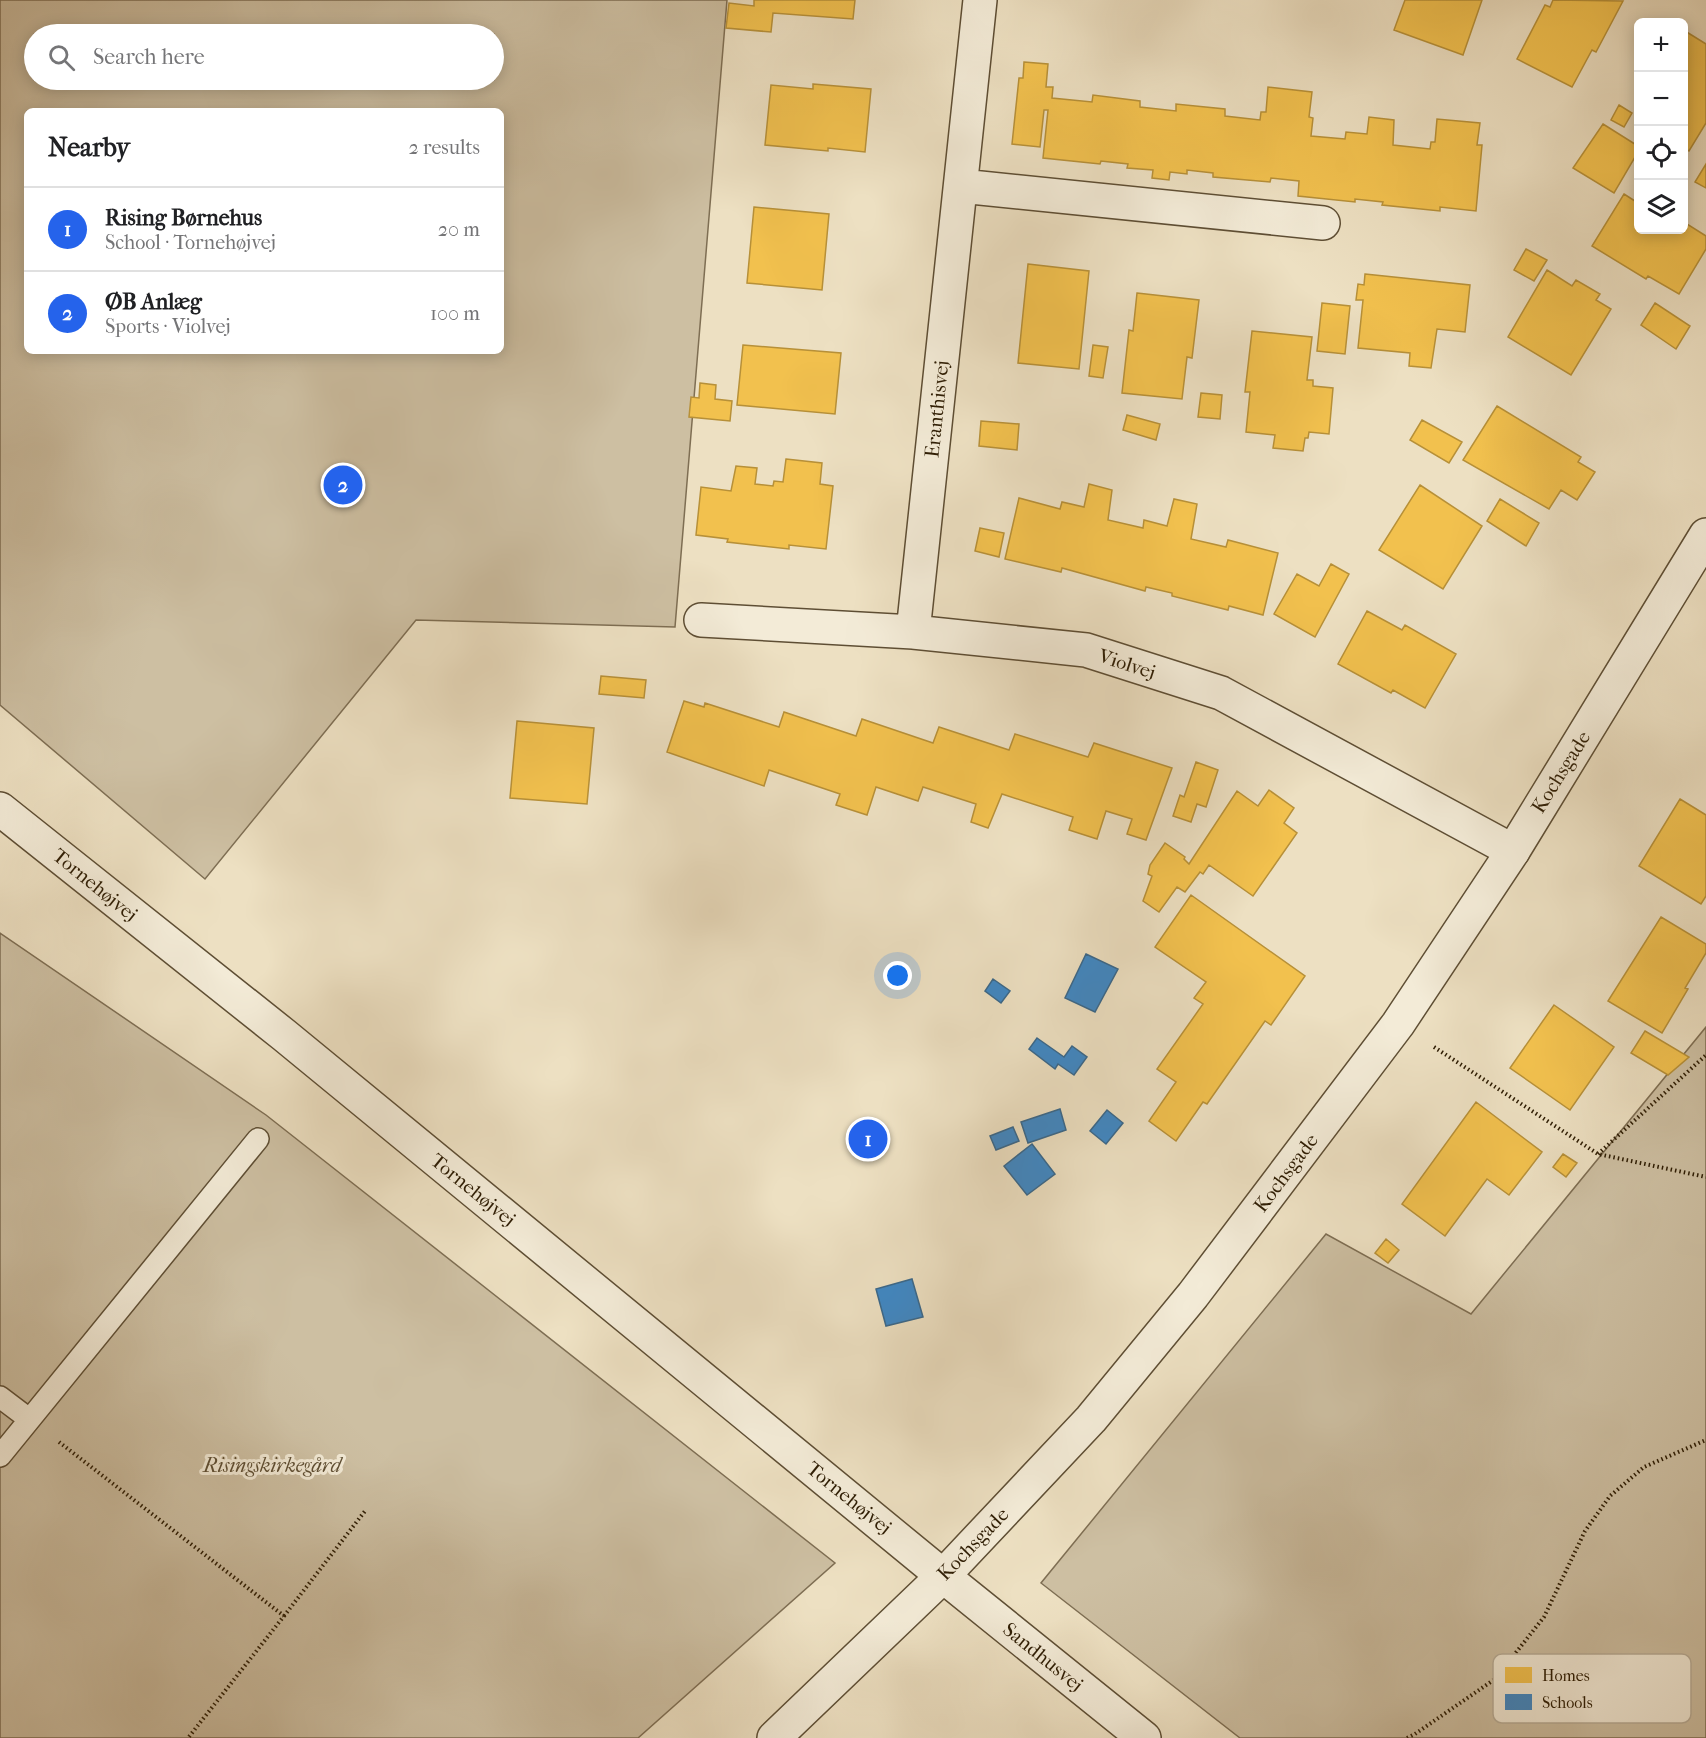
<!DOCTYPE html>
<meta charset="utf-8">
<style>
:root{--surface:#fff;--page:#f2f2f2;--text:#202124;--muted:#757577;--line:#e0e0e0;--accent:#2563eb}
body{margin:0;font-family:"IM FELL French Canon",serif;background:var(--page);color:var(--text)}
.controls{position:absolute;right:18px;top:18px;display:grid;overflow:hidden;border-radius:9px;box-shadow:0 3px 15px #0003}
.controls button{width:54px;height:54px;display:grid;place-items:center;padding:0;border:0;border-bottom:2px solid var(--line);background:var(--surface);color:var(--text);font:30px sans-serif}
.you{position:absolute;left:898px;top:976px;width:21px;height:21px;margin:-15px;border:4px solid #fff;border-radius:50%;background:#1a73e8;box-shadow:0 0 0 9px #1a73e833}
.badge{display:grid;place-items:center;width:39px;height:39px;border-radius:50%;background:var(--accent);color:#fff;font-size:20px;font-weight:700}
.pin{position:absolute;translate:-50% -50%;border:3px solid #fff;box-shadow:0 2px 6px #0006}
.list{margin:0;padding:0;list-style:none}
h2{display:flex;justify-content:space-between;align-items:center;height:78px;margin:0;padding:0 24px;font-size:26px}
h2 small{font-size:20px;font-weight:400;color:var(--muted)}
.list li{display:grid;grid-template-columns:39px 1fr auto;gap:18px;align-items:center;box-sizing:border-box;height:84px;padding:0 24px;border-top:2px solid var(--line)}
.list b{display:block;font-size:22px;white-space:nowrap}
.list p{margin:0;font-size:20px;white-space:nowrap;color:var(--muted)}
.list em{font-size:20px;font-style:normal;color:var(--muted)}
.icon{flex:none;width:33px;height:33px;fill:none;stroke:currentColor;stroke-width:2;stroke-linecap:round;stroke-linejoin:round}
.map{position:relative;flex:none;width:1706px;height:1738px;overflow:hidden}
.search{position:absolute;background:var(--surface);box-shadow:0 3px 15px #0003;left:24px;top:24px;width:480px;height:66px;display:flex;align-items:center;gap:15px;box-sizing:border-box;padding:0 21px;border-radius:33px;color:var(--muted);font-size:22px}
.panel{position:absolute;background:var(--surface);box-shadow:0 3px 15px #0003;left:24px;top:108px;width:480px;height:246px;border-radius:9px}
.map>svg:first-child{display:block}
</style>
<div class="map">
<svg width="1706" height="1738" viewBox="0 0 1706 1738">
<rect width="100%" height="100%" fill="#ede0c2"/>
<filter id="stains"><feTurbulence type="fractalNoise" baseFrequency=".00333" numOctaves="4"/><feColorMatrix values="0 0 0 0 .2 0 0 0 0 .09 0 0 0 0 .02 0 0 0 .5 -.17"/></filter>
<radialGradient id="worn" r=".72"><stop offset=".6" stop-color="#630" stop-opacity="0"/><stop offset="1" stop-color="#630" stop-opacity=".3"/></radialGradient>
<path fill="#cdbfa2" stroke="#7e6e53" stroke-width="1.5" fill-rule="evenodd" d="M0 0H727L675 627 416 620 205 879 0 705ZM34 34H494V80H34ZM27 111H501V351H27Z
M0 933 266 1115 835 1563 638 1738H0Z
M1706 1027V1738H1240L1041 1583 1326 1234 1471 1314Z"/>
<path fill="#f2c14e" stroke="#b79038" stroke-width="1.5" d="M754 0H855L853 19 773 13 771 32 726 28 729 3 754 6Z
M1405 0H1482L1463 55 1394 30Z
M1553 0 1623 1 1596 52 1592 50 1572 87 1517 59 1545 5 1550 7Z
M1685 31 1706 44V123L1689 151 1684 148Z
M1024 62 1048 64 1046 87H1053L1052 98 1092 102 1093 95 1140 101V107L1176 111V104L1225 109V116L1260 120 1261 112H1266L1268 87 1312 92 1309 117 1313 118 1311 136 1345 139 1346 132 1367 134 1369 117 1394 120 1393 145 1430 149 1431 142H1435L1437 119 1480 123 1477 145H1482L1476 211 1440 207V211L1382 205 1383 202 1355 199V202L1298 196 1299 181 1271 178 1270 182 1213 177V173L1187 170V174L1170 172 1169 180 1152 178 1153 170 1127 168 1128 164 1101 161 1100 164 1043 158 1048 110H1044L1040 147 1012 144 1019 78H1023Z
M813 84 871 89 865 152 828 148V151L765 145 771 85 813 89Z
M1619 105 1632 113 1624 127 1611 120Z
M1603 124 1638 146V152L1614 193 1573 168Z
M1706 164V188L1695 182Z
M1624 194 1638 203V230H1684V222L1706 236V249L1679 294 1648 276 1646 279 1592 246Z
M754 207 829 214 822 290 747 283Z
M1526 249 1547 260 1534 281 1514 270Z
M1028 264 1089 271 1079 369 1018 363Z
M1547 270 1572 286 1576 280 1600 294 1596 300 1611 309 1571 375 1508 337Z
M1365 274 1470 285 1465 332 1437 329 1431 368 1409 366 1410 353 1358 348 1363 300H1356L1358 284 1364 285Z
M1137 293 1199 300 1192 358 1187 357 1182 399 1122 393 1129 330 1133 331Z
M1322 303 1350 306 1345 354 1317 351Z
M1655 303 1690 326 1676 349 1641 325Z
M1252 331 1312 337 1307 380H1313V386L1333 388 1329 434 1309 432 1308 438H1305L1303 451 1273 448 1275 435 1246 432 1250 392H1245Z
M743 345 841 353 835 414 737 405Z
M1093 345 1108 347 1103 378 1089 376Z
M700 383 716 385 715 399 732 401 730 421 689 417 691 397 699 398Z
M1201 393 1222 395 1220 419 1198 417Z
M1497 406 1581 457 1578 462 1595 472 1577 500 1561 490 1549 509 1463 460Z
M1127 415 1160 424 1156 440 1123 430Z
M1422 420 1462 442 1449 463 1410 440Z
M981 421 1019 424 1017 450 979 446Z
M786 459 822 463 820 484 833 486 826 549 789 545V549L727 542 728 539 696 535 701 487 731 491 736 466 757 468 755 484 773 486 774 481 783 482Z
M1089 484 1112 490 1108 520 1143 528 1144 520 1167 526 1174 499 1197 504 1191 539 1226 547 1228 540 1278 553 1263 615 1229 606 1228 610 1172 596V593L1146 587 1145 591 1062 568 1061 572 1005 559 1019 498 1060 509 1062 502 1084 507Z
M1420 485 1482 526 1443 589 1379 550Z
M1500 499 1539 523 1526 546 1487 521Z
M980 528 1004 533 999 557 975 551Z
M1331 564 1349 574 1315 637 1274 614 1297 574 1319 586Z
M1367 611 1402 630 1405 625 1456 654 1425 708 1393 690 1391 693 1338 664Z
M601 676 646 680 644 698 599 694Z
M684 701 704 707 705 703 779 727 784 712 856 736 862 719 933 743 939 727 1009 750 1015 734 1088 757 1094 743 1172 768 1146 840 1127 834 1132 819 1106 811 1097 839 1069 830 1073 817 1002 794 988 828 971 822 976 804 923 787 918 801 876 787 867 815 836 805 840 794 769 770 764 786 667 752Z
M517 721 594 728 587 804 510 798Z
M1196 762 1218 770 1206 807 1197 804 1191 822 1173 816 1180 795 1184 797Z
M1269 790 1294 808 1284 823 1297 833 1253 896 1209 865 1203 874 1200 872 1185 892 1177 887 1159 912 1143 901 1152 876 1148 874 1150 865 1165 843 1185 857 1184 859 1189 864 1237 791 1258 806Z
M1680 799 1706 815V896L1701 904 1639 866Z
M1191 895 1305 976 1271 1025 1265 1021 1207 1104 1203 1102 1176 1141 1149 1121 1176 1082 1157 1069 1203 1004 1194 998 1206 982 1155 947Z
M1661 917 1706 944V953L1685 988 1688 989 1662 1033 1608 1001Z
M1554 1005 1614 1047 1570 1110 1510 1068Z
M1645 1031 1689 1057 1668 1075 1631 1053Z
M1476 1102 1542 1152 1509 1195 1487 1179 1445 1236 1402 1204Z
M1563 1154 1577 1163 1566 1177 1553 1167Z
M1386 1239 1399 1250 1388 1263 1375 1253Z"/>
<path fill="#3f88c5" stroke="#3a688b" stroke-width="1.5" d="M1086 954 1118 969 1095 1012 1065 998Z
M993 979 1010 991 1001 1003 985 991Z
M1037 1038 1064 1057 1072 1046 1087 1057 1074 1075 1058 1064 1055 1069 1029 1049Z
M1060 1109 1066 1130 1028 1143 1021 1122Z
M1107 1110 1123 1123 1106 1144 1090 1131Z
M1013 1127 1019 1141 996 1150 990 1136Z
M1032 1144 1055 1174 1027 1195 1004 1166Z
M912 1279 923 1317 886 1326 876 1289Z"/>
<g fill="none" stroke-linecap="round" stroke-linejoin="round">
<g stroke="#5e4e34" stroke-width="24">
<path id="service" d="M0 1397 29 1419
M0 1456 258 1139"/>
</g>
<g stroke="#5e4e34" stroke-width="36">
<path id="minor" d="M961 186 1323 223
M701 620 913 632 1086 650 1221 693 1513 851
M913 632 980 0
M0 809 284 1035 943 1576"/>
</g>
<g stroke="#5e4e34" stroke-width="36">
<path id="tertiary" d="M943 1576 1144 1738
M774 1738 943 1576 1091 1419 1193 1295 1398 1024 1513 851 1706 535"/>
</g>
<path stroke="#2e1d04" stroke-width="4" stroke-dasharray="1.5 3" stroke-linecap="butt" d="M1434 1047 1598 1154 1706 1177
M1598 1154 1706 1055
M59 1442 284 1616 188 1738
M284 1616 365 1511
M1407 1738 1415 1734 1495 1679 1544 1617 1585 1531 1610 1496 1644 1467 1706 1440"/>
<use href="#service" stroke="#f3ebd7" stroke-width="21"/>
<use href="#minor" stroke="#f3ebd7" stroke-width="33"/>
<use href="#tertiary" stroke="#f3ebd7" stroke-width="33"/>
</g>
<g text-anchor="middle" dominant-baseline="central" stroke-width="6" stroke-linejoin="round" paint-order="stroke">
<g font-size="20" fill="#2e1d04" stroke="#f3ebd7">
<text transform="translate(937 409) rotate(-84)">Eranthisvej</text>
<text transform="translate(1127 664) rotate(18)">Violvej</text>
<text transform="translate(1561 772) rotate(-58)">Kochsgade</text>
<text transform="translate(95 885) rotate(39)">Tornehøjvej</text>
<text transform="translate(1286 1173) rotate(-53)">Kochsgade</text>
<text transform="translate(473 1190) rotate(39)">Tornehøjvej</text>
<text transform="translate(849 1498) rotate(39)">Tornehøjvej</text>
<text transform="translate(973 1544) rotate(-46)">Kochsgade</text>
<text transform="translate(1043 1657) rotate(39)">Sandhusvej</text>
</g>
<g font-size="20" font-style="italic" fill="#5e4e33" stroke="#f3ebd7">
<text x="272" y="1465">Risingskirkegård</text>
</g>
</g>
<rect x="1493" y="1654" width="198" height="69" rx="9" fill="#f3ebd7" stroke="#b8ad98" stroke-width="1.5"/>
<rect x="1505" y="1667" width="27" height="16" fill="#f2c14e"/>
<rect x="1505" y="1694" width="27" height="16" fill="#3f88c5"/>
<g font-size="16" fill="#2e1d04">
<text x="1542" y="1681">Homes</text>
<text x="1542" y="1708">Schools</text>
</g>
<rect width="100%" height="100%" filter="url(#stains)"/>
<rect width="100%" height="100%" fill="url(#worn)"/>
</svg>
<div class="controls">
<button>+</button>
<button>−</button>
<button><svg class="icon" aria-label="locate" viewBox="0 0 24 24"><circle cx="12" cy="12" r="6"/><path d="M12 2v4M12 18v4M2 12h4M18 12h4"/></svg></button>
<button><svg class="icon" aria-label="layers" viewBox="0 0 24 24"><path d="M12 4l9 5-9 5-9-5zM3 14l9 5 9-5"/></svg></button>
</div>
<div class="you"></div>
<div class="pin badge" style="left:868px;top:1139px">1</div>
<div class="pin badge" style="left:343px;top:485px">2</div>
<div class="search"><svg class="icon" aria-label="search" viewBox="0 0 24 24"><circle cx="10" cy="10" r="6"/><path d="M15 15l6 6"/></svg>Search here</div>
<section class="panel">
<h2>Nearby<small>2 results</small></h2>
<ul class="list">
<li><span class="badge">1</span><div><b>Rising Børnehus</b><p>School · Tornehøjvej</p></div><em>20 m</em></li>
<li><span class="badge">2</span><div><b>ØB Anlæg</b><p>Sports · Violvej</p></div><em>100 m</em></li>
</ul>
</section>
</div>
